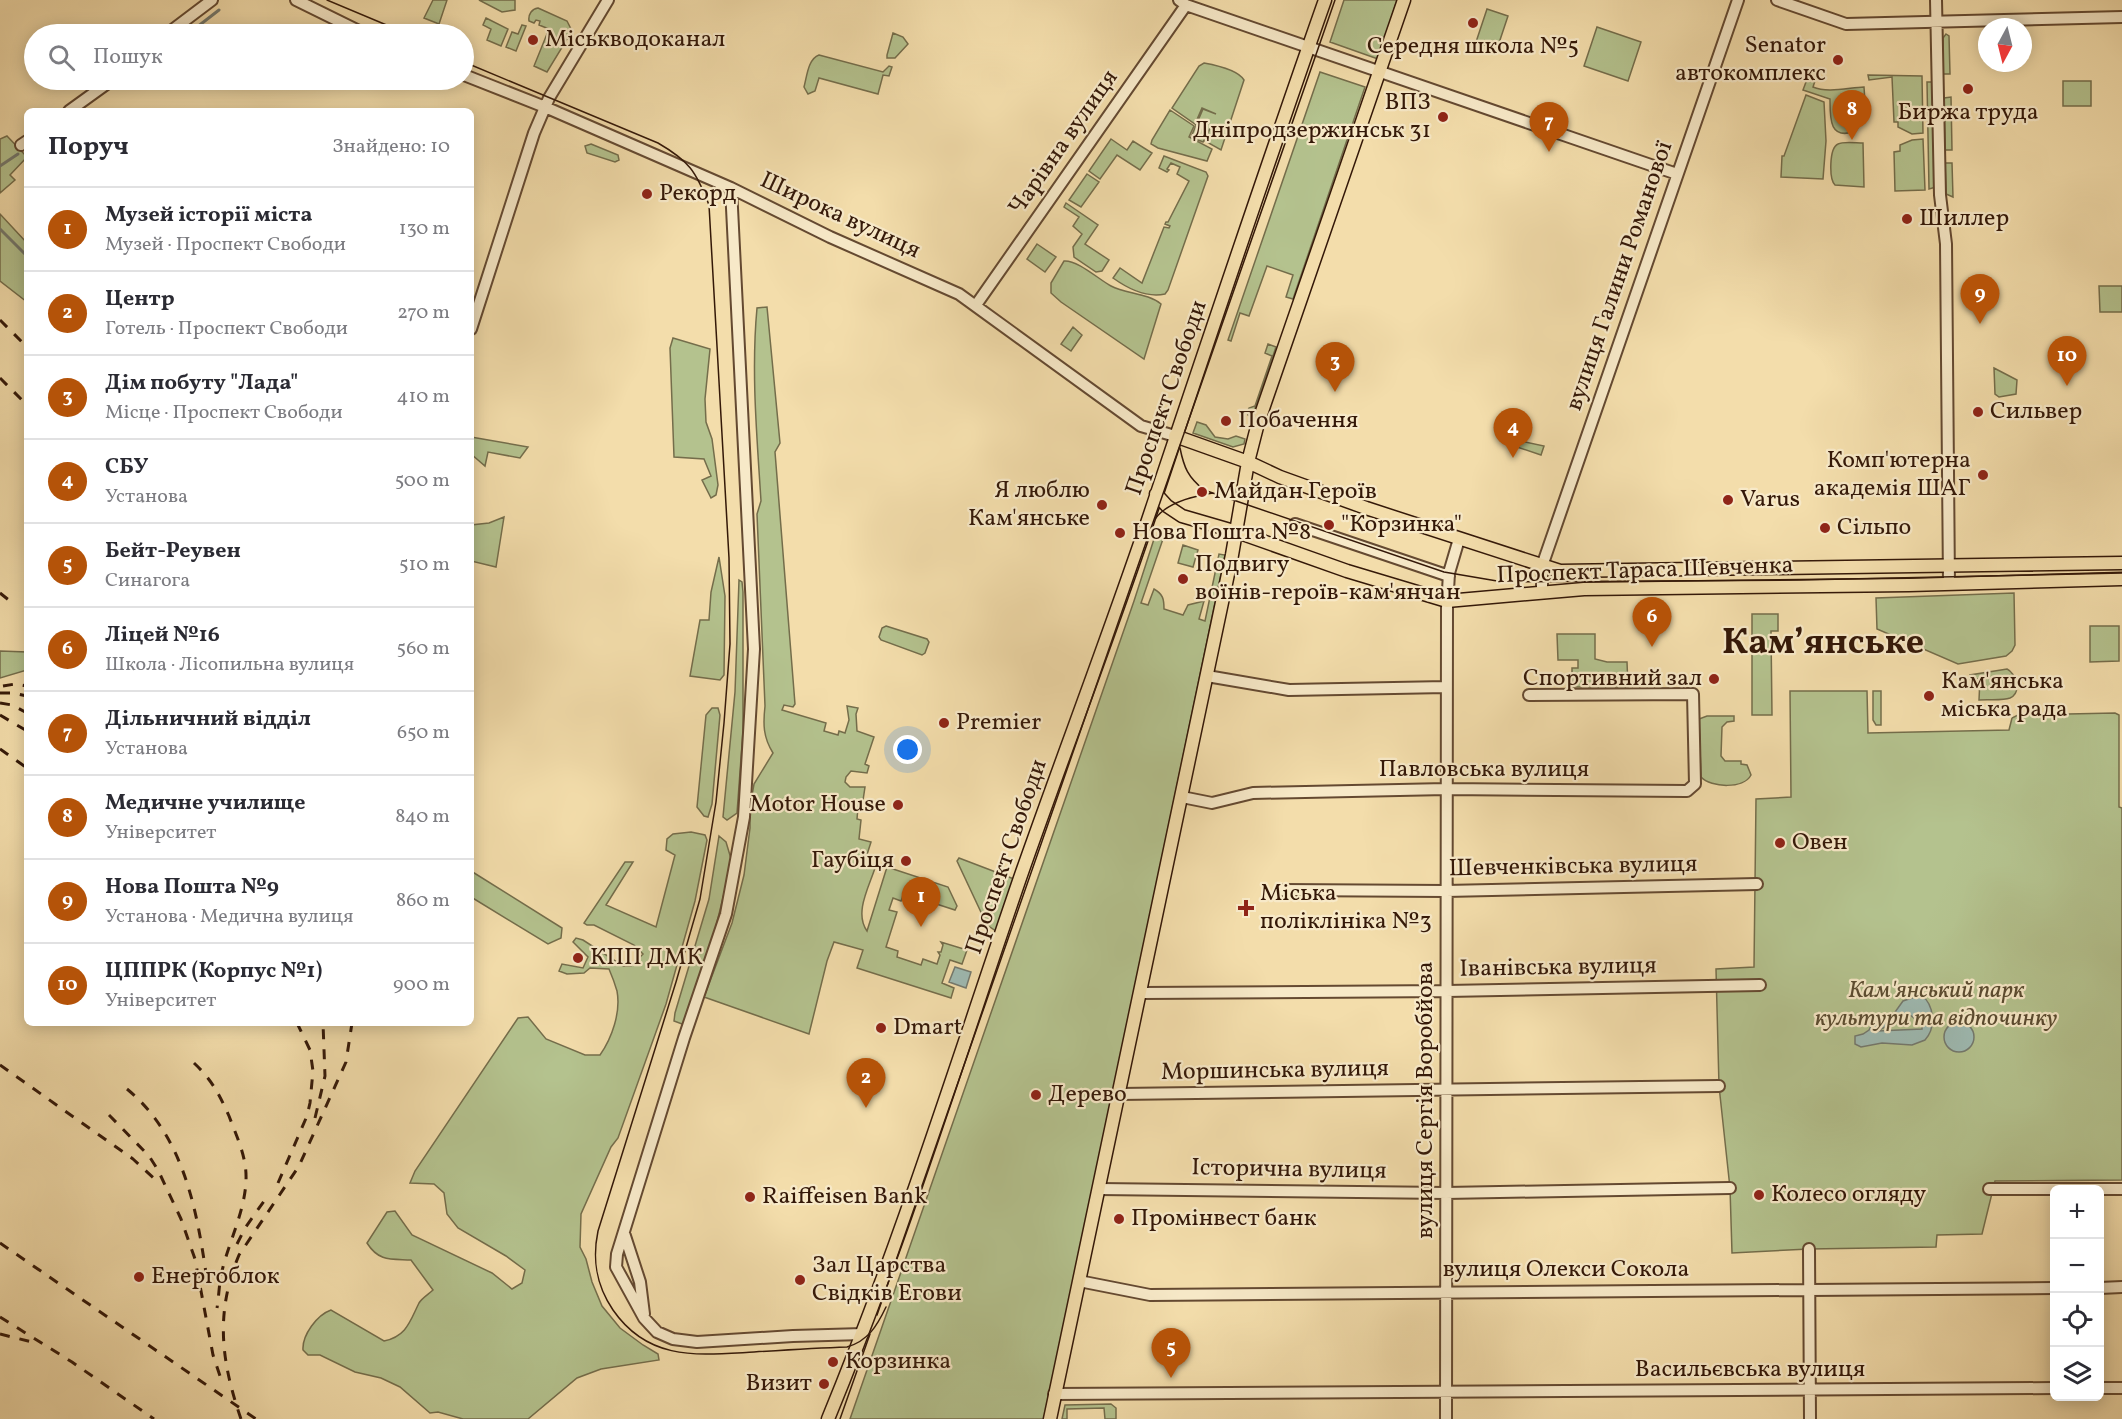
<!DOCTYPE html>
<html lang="uk">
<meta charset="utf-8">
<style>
:root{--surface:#fff;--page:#f2f2f3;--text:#2b2b33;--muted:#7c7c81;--line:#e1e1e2;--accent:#b45309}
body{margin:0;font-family:Vollkorn,serif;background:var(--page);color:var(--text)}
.controls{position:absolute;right:18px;bottom:18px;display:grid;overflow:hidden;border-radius:9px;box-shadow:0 3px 15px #0003}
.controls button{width:54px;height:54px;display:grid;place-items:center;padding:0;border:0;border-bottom:2px solid var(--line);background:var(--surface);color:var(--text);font:30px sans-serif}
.compass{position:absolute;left:1978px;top:18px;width:54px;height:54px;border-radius:50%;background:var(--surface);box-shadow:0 3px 15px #0003;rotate:187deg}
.you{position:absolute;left:908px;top:750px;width:21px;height:21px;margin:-15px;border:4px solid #fff;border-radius:50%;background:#1a73e8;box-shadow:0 0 0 9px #1a73e833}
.badge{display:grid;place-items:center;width:39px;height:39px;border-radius:50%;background:var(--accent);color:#fff;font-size:20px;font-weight:700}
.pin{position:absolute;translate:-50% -50px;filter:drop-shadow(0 2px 3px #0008)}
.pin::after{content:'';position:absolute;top:32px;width:21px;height:18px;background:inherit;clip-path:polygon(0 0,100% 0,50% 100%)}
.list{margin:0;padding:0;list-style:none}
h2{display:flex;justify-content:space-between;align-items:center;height:78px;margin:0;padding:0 24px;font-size:26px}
h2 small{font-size:20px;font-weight:400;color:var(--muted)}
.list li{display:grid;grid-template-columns:39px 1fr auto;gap:18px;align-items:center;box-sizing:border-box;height:84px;padding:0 24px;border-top:2px solid var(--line)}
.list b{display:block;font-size:22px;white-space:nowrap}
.list p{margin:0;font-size:20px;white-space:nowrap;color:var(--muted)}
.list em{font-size:20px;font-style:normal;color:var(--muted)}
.icon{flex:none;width:33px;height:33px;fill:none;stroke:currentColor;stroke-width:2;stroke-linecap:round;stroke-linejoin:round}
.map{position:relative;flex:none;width:2122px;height:1419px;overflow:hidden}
.search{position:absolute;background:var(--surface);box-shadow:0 3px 15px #0003;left:24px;top:24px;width:450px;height:66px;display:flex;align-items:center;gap:15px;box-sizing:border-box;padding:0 21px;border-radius:33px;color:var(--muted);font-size:22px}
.panel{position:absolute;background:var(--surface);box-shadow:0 3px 15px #0003;left:24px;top:108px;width:450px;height:918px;border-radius:9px}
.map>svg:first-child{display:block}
</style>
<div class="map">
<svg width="2122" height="1419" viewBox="0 0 2122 1419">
<rect width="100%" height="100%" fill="#f3ddab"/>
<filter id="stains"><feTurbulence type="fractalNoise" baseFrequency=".00333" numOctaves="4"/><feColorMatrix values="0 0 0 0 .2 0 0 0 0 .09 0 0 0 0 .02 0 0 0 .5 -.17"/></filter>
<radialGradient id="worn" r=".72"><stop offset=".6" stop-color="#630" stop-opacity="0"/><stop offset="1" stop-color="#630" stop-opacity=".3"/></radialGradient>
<path fill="#b4c28e" stroke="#746d4b" stroke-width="1.5" d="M433 0H447L439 24 424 18Z
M479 0H515V10L502 12Z
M1344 0H1397L1378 59 1330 42Z
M538 8 567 21 572 31 547 72 534 66 549 29 539 25 540 21 536 20 534 23 529 21C528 14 532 9 538 8Z
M1487 9 1508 16 1497 49 1476 42Z
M486 18 508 29 501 46 487 40 491 29 483 25Z
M522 25 526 26 516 51 506 47 512 32 518 34Z
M1597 27 1641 42 1628 81 1584 66Z
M893 33 903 37 908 44 895 58H887V55Z
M1946 34 1949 36 1950 74H1943V38Z
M819 55 883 72 889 66 892 67 889 76 883 75 878 94 819 78 815 91 808 94 804 87C807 76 808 59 819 55Z
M1204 63C1215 65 1238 70 1244 80L1221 150 1205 141 1210 128 1203 142 1191 137 1203 109 1216 114 1202 108 1195 124 1172 108 1199 66Z
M1320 72 1365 87 1293 299 1286 297 1293 275 1267 266 1249 316 1240 313 1231 341 1228 340Z
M1868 75 1922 76 1923 133 1912 134 1898 127V122H1894L1892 77 1869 80Z
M1810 79 1815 81 1813 87C1827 93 1847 88 1864 87L1866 117H1860L1859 126 1856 131C1829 141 1830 118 1830 99L1803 90 1806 82Z
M2063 81H2091V106H2063Z
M1927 82H1934L1936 187 1929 189Z
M1806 95 1824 102 1826 141 1823 179 1781 177 1782 156H1784Z
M1951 97 1952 150H1945L1944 98Z
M1170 110 1194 126 1189 137 1212 149 1207 161 1158 148 1151 144 1152 140Z
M7 136 27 157 10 175 15 180 0 193V139Z
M1111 139 1127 150 1133 141 1152 153 1140 170 1117 155 1100 179 1089 171Z
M1923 139 1925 190 1895 191 1894 152 1900 151V145L1912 140Z
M1863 143 1864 187 1835 185C1829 179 1829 148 1838 144 1844 141 1856 143 1863 143Z
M591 144 618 155 619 160 615 162 587 153 585 146Z
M1164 156 1206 172 1208 176 1168 290 1165 294C1147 298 1127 288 1113 278L1120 268 1142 283 1164 227 1169 228 1170 226 1165 224 1166 222H1168L1189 181 1177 174 1180 167 1171 163 1167 169 1169 170 1167 172 1159 168Z
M1945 163H1952L1953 197 1946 194Z
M1087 174 1099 182 1081 207 1069 200Z
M1066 203 1098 225 1085 244 1109 260 1102 271 1096 272 1074 257 1073 247 1082 234 1073 226 1079 217 1064 207Z
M0 214 27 243V302L0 281Z
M1037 244 1056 257 1045 272 1027 259Z
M1064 261C1078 260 1098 279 1111 286 1126 294 1148 293 1161 304L1144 359 1061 302 1051 293V283Z
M2099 286H2122V312H2100Z
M767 307 780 443 775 452 795 704 793 707 784 705 782 710 826 723 824 731 838 735 839 731 845 733 849 720 847 706 858 708 856 714 857 731 874 737 865 764 869 766 867 773 851 771 846 777 845 782 850 787H865L862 807H858L857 819 861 820 859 839 871 842 864 864 875 868C869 887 854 913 867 931L887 867 948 887 957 906 955 910 921 899 925 887 922 885 916 901 914 900 915 897 904 893 901 901 893 898 889 910 897 912 886 947 898 951 897 957 921 965 923 959 937 964 940 955 938 952H941L943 945 941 942 967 950 962 964 950 960 942 983 954 988 951 998 857 968 863 950 834 942 827 961 809 1034 704 997 732 923 744 875 750 828V807L754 784 773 753C763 737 763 724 765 706L757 514 761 501C757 437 751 372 757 308Z
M1073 327 1082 335 1071 351 1061 344Z
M673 338 710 349 705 399 706 422 712 439 718 485 716 495 711 498 702 480 711 476 704 459 674 457 670 348Z
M1268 344 1276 347 1252 417 1248 415 1247 412 1249 408 1255 406 1272 356 1265 353Z
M1994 368 2017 380 2016 394 1999 397 1995 394Z
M1197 422 1206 425 1215 437 1228 439 1236 436 1245 439 1244 444 1233 447 1193 433Z
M471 437 528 447 520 458 488 452 485 466 471 454Z
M1511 439 1544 446 1541 455 1505 443Z
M504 517 496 567 471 561V525L489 523Z
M1155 536 1163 539 1141 603 1148 605 1154 589C1163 594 1164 599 1164 609L1183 615 1188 605 1204 601 1199 619 1205 621 1219 554 1225 555 1045 1419H850L1134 601Z
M1183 545 1198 550 1193 567 1178 563Z
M719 557 725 596 724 675 720 680 690 676 700 620H709L711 592Z
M739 580 742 582 743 592V731L737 813 727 820 723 817 735 692Z
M2014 593 2015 645 2012 651 2006 656 1958 664 1877 629 1876 598Z
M1752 614H1778V631H1771L1772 715H1752Z
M886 626 927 639 929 642 925 653 922 655 881 640 879 637 882 628Z
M2090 626H2119V661L2090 662Z
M1557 634H1595V659L1607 662H1627L1628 687H1572V668H1578V660H1558Z
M0 651 27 652V670L0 678Z
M2007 669C2016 673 2022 693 2010 698 2002 701 1988 699 1979 700L1980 679H1970V675Z
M1790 691H1867L1868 733 2009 730 2012 718 2018 715 2115 713 2119 715V807L2122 808V1180L1995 1181 1982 1234 1937 1235 1936 1247 1809 1249 1732 1253 1730 1188 1719 1086 1716 969 1754 967 1756 799 1791 797Z
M1873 691H1881V725H1876L1873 720Z
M712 708H718L720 715 712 804 708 817 704 816 697 807 706 715Z
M1707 716H1734V721L1727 722 1722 727 1721 756 1725 761H1741V764L1747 765 1751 775C1744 789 1711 788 1701 777L1699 719Z
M691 832 705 835 707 840 695 901 666 1004 618 1138 611 1147 581 1214 580 1247 586 1259 592 1282 602 1306 620 1328 643 1345 658 1354 659 1360 601 1369 577 1378 528 1419H463L438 1412 430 1413 400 1387 381 1378 355 1372 320 1355H308L303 1350C302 1335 317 1315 331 1310L384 1341C407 1336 410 1321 419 1303 422 1298 429 1294 433 1290L411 1260C391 1259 379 1262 367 1243L387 1212 395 1211 412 1235 492 1273 512 1289 522 1283 525 1270 506 1256 458 1228 447 1214 444 1193 434 1184 410 1183 415 1171 518 1018 528 1017 546 1039 585 1055H600C612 1038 621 1012 617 991 615 984 612 976 609 969L590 968 584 973 567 974 559 971 562 964 583 968 588 957 573 942 576 938 583 940 623 966H631L643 954 634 945 594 925H587L584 923 625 862H633L606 905 656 927 675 855 666 850 667 839 673 834Z
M719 836 726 842 732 862 711 946 686 1023 682 1024 674 1021 675 1013 709 899Z
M959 858 1014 879 996 931 987 925 957 861Z
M471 871 562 928 561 938 548 944 471 897Z
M1111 1404 1116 1408V1419H1105L1104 1408 1067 1409V1419H1062L1065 1405Z"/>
<path fill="#9ebab2" stroke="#74796e" stroke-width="1.5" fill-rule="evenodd" d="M955 967 971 972 966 988 949 982Z
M1921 995C1935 1005 1936 1028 1925 1040L1912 1045 1882 1043 1861 1047 1855 1044V1036L1863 1034 1869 1030 1872 1024 1893 1015 1903 1001ZM1910 1015 1922 1024V1029L1877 1031Z
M1944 1037a15 15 0 1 1 30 0a15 15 0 1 1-30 0Z"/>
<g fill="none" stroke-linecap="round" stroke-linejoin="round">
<path stroke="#74796e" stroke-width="3" d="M188 34 219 10
M120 82 123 80
M0 166 18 154
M0 229 27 256"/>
<g stroke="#644931" stroke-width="14">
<path id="minor" d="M296 0 365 34
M1179 0 1186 5 1677 174
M1777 0 1846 24 2122 17
M1936 0 1940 195 1946 244 1949 584
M167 34 212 0
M464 75 545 107 731 188 830 237 959 294 1141 426 1175 436
M69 111 112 80
M21 145 27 141
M731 188 754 649 744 817 726 914 684 1038 617 1254 616 1267 644 1318 657 1332 673 1339 697 1342 793 1336 863 1334
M976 305 1186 5
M471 329 534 133 549 98 608 0
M1295 524 1449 576
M1542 593V566L1738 0
M1207 676 1289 690 1446 687
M1182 797 1212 803 1253 793 1446 789 1687 791 1695 784 1693 694 1529 695
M1282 890 1446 891 1757 884
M1141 993 1447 991 1760 985
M1120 1094 1719 1086
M1099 1189 1446 1193 1730 1188
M1989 1189H2122
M624 1233 640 1282 644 1314
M1809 1249 1810 1419
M1079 1281 1150 1295 2054 1288
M2100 1288 2122 1287
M2100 1388H2122
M1054 1394 2054 1388
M1446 1419 1447 608 1449 573 1459 539"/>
</g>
<g stroke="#341808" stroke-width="15">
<path id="major" d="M1175 436 1248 462 1280 477 1366 508 1560 571 2122 563
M1156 494 1167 506 1182 516 1237 532 1347 571 1447 601 1584 589 1909 585 2122 579
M828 1419C901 1242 958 1059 1020 878 1061 761 1105 646 1145 529 1204 353 1263 176 1325 0
M1050 1419 1232 555 1248 462 1258 423 1404 0"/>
</g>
<use href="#minor" stroke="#f7e9c8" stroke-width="10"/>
<use href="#major" stroke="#f3ddab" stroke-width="12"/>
<path stroke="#341808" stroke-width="1.5" d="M327 0 408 34
M464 62 658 143C689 161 696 171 709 205L729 558 730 644 724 723 716 802 700 899 676 982 598 1231C592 1260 596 1285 613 1310 649 1362 699 1355 754 1352 785 1350 816 1348 847 1347 868 1341 877 1326 886 1307
M1180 448C1184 468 1188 477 1204 490L1444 572 1503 582 1800 580 2122 573
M1155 519C1167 502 1194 496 1213 493
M877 1315 1335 0
M840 1419 870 1334"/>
<path stroke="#341808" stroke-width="3" stroke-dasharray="10 10" stroke-linecap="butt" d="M0 320 27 347
M0 378 27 405
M0 593 10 601
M3 686 15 684 27 686
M0 693H13L27 696
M0 703 12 705 27 713
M0 715 27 731
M0 749 27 768
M194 1063C212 1080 219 1094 229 1116 235 1132 242 1147 245 1164 251 1200 230 1237 222 1271 219 1283 219 1296 217 1308
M0 1065 133 1159 160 1184
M127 1089C184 1136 197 1210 207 1280
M109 1115 149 1156 158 1170 181 1219 195 1259 213 1355 223 1385
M315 1118 325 1076 323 1023
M278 1183 307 1116 310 1103 313 1071 310 1050 297 1023
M0 1243 256 1419
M237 1244 245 1228 269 1194
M0 1317 72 1362 154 1419
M0 1334 32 1342
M241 1419C221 1361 215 1313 239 1255L299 1166 346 1062 352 1023"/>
</g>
<g fill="#8f2418" stroke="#f7e9c8" stroke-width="2">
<circle cx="1473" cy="23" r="6"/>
<circle cx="533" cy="40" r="6"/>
<circle cx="1838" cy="60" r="6"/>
<circle cx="1968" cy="89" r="6"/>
<circle cx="1443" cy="117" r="6"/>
<circle cx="647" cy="194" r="6"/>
<circle cx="1907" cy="219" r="6"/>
<circle cx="1978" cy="412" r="6"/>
<circle cx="1226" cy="421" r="6"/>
<circle cx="1983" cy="475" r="6"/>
<circle cx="1202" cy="492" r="6"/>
<circle cx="1728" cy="500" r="6"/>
<circle cx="1102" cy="505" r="6"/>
<circle cx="1329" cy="525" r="6"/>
<circle cx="1825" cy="528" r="6"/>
<circle cx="1120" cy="533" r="6"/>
<circle cx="1183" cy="579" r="6"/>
<circle cx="1714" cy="679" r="6"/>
<circle cx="1929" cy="696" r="6"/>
<circle cx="944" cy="723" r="6"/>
<circle cx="898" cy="805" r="6"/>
<circle cx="1780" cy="843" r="6"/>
<circle cx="906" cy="861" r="6"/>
<path d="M1243 899h6v6h6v6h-6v6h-6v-6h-6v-6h6z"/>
<circle cx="578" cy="958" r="6"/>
<circle cx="881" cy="1028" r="6"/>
<circle cx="1036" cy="1095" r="6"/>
<circle cx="1759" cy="1195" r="6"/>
<circle cx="750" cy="1197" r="6"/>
<circle cx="1119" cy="1219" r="6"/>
<circle cx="139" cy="1277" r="6"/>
<circle cx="800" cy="1280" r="6"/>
<circle cx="833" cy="1362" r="6"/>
<circle cx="824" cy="1384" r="6"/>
</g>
<g text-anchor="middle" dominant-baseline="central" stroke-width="4.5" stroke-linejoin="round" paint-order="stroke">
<g font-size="24" fill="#341808" stroke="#f7e9c8" text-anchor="start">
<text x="545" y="40">Міськводоканал</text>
<text x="1826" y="46" text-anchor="end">Senator<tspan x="1826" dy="28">автокомплекс</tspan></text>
<text x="1473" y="47" text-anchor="middle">Середня школа №5</text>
<text x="1431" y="103" text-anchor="end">ВПЗ<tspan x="1431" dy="28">Дніпродзержинськ 31</tspan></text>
<text x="1968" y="113" text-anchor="middle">Биржа труда</text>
<text x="659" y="194">Рекорд</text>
<text x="1919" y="219">Шиллер</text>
<text x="1990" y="412">Сильвер</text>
<text x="1238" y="421">Побачення</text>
<text x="1971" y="461" text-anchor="end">Комп'ютерна<tspan x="1971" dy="28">академія ШАГ</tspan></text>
<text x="1090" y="491" text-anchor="end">Я люблю<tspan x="1090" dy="28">Кам'янське</tspan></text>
<text x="1214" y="492">Майдан Героїв</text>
<text x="1740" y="500">Varus</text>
<text x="1341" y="525">"Корзинка"</text>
<text x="1837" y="528">Сільпо</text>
<text x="1132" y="533">Нова Пошта №8</text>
<text x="1195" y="565">Подвигу<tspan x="1195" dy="28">воїнів-героїв-кам'янчан</tspan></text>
<text x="1702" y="679" text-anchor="end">Спортивний зал</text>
<text x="1941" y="682">Кам'янська<tspan x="1941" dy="28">міська рада</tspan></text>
<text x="956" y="723">Premier</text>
<text x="886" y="805" text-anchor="end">Motor House</text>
<text x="1792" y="843">Овен</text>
<text x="894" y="861" text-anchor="end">Гаубіця</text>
<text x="1260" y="894">Міська<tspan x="1260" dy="28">поліклініка №3</tspan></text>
<text x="590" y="958">КПП ДМК</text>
<text x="893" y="1028">Dmart</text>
<text x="1048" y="1095">Дерево</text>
<text x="1771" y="1195">Колесо огляду</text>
<text x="762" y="1197">Raiffeisen Bank</text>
<text x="1131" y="1219">Промінвест банк</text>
<text x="812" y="1266">Зал Царства<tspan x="812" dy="28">Свiдкiв Егови</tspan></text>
<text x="151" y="1277">Енергоблок</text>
<text x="845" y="1362">Корзинка</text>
<text x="812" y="1384" text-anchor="end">Визит</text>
</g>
<g font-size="24" fill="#341808" stroke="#f7e9c8">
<text transform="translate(1064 143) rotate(-55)">Чарівна вулиця</text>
<text transform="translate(840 216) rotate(25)">Широка вулиця</text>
<text transform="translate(1620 276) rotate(-71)">вулиця Галини Романової</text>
<text transform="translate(1167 398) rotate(-71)">Проспект Свободи</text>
<text transform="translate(1645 571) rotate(-2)">Проспект Тараса Шевченка</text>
<text x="1484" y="770">Павловська вулиця</text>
<text transform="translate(1007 857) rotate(-71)">Проспект Свободи</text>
<text transform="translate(1573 867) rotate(-1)">Шевченківська вулиця</text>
<text transform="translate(1558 968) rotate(-1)">Іванівська вулиця</text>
<text transform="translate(1275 1071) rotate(-1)">Моршинська вулиця</text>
<text transform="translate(1426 1100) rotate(-90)">вулиця Сергія Воробйова</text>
<text transform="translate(1289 1170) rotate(1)">Історична вулиця</text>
<text x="1566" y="1270">вулиця Олекси Сокола</text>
<text x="1750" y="1370">Васильєвська вулиця</text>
</g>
<g font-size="24" font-style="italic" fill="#5a4b30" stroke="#f7e9c8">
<text x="1936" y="991">Кам'янський парк<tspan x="1936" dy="28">культури та відпочинку</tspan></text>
</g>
<g font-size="36" font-weight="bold" fill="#341808" stroke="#f7e9c8">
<text x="1823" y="644">Кам’янське</text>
</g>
</g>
<rect width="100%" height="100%" filter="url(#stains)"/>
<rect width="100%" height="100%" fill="url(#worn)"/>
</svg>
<div class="controls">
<button>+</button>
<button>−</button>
<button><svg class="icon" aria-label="locate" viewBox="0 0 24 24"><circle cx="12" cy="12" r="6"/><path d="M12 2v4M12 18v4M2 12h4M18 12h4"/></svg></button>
<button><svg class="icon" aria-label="layers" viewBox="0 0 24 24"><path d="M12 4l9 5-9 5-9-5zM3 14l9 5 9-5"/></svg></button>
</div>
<svg class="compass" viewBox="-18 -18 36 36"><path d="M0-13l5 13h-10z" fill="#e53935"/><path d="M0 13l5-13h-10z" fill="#7c7c81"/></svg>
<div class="you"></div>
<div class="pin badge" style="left:921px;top:927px">1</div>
<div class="pin badge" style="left:866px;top:1108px">2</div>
<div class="pin badge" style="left:1335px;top:392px">3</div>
<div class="pin badge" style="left:1513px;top:458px">4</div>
<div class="pin badge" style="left:1171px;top:1378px">5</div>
<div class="pin badge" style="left:1652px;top:647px">6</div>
<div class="pin badge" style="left:1549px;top:152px">7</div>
<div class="pin badge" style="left:1852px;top:140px">8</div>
<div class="pin badge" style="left:1980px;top:324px">9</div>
<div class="pin badge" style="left:2067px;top:386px">10</div>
<div class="search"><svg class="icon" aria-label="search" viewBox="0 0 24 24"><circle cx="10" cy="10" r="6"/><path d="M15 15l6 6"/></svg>Пошук</div>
<section class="panel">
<h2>Поруч<small>Знайдено: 10</small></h2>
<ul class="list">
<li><span class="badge">1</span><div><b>Музей історії міста</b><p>Музей · Проспект Свободи</p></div><em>130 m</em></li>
<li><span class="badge">2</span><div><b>Центр</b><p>Готель · Проспект Свободи</p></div><em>270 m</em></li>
<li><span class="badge">3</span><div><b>Дім побуту &quot;Лада&quot;</b><p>Місце · Проспект Свободи</p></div><em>410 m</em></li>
<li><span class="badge">4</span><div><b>СБУ</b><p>Установа</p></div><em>500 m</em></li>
<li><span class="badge">5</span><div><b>Бейт-Реувен</b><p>Синагога</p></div><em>510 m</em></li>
<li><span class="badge">6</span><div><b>Ліцей №16</b><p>Школа · Лісопильна вулиця</p></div><em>560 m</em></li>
<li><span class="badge">7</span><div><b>Дільничний відділ</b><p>Установа</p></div><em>650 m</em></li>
<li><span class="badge">8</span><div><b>Медичне училище</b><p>Університет</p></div><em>840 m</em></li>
<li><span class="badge">9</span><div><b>Нова Пошта №9</b><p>Установа · Медична вулиця</p></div><em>860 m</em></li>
<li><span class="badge">10</span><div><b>ЦППРК (Корпус №1)</b><p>Університет</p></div><em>900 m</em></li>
</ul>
</section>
</div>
